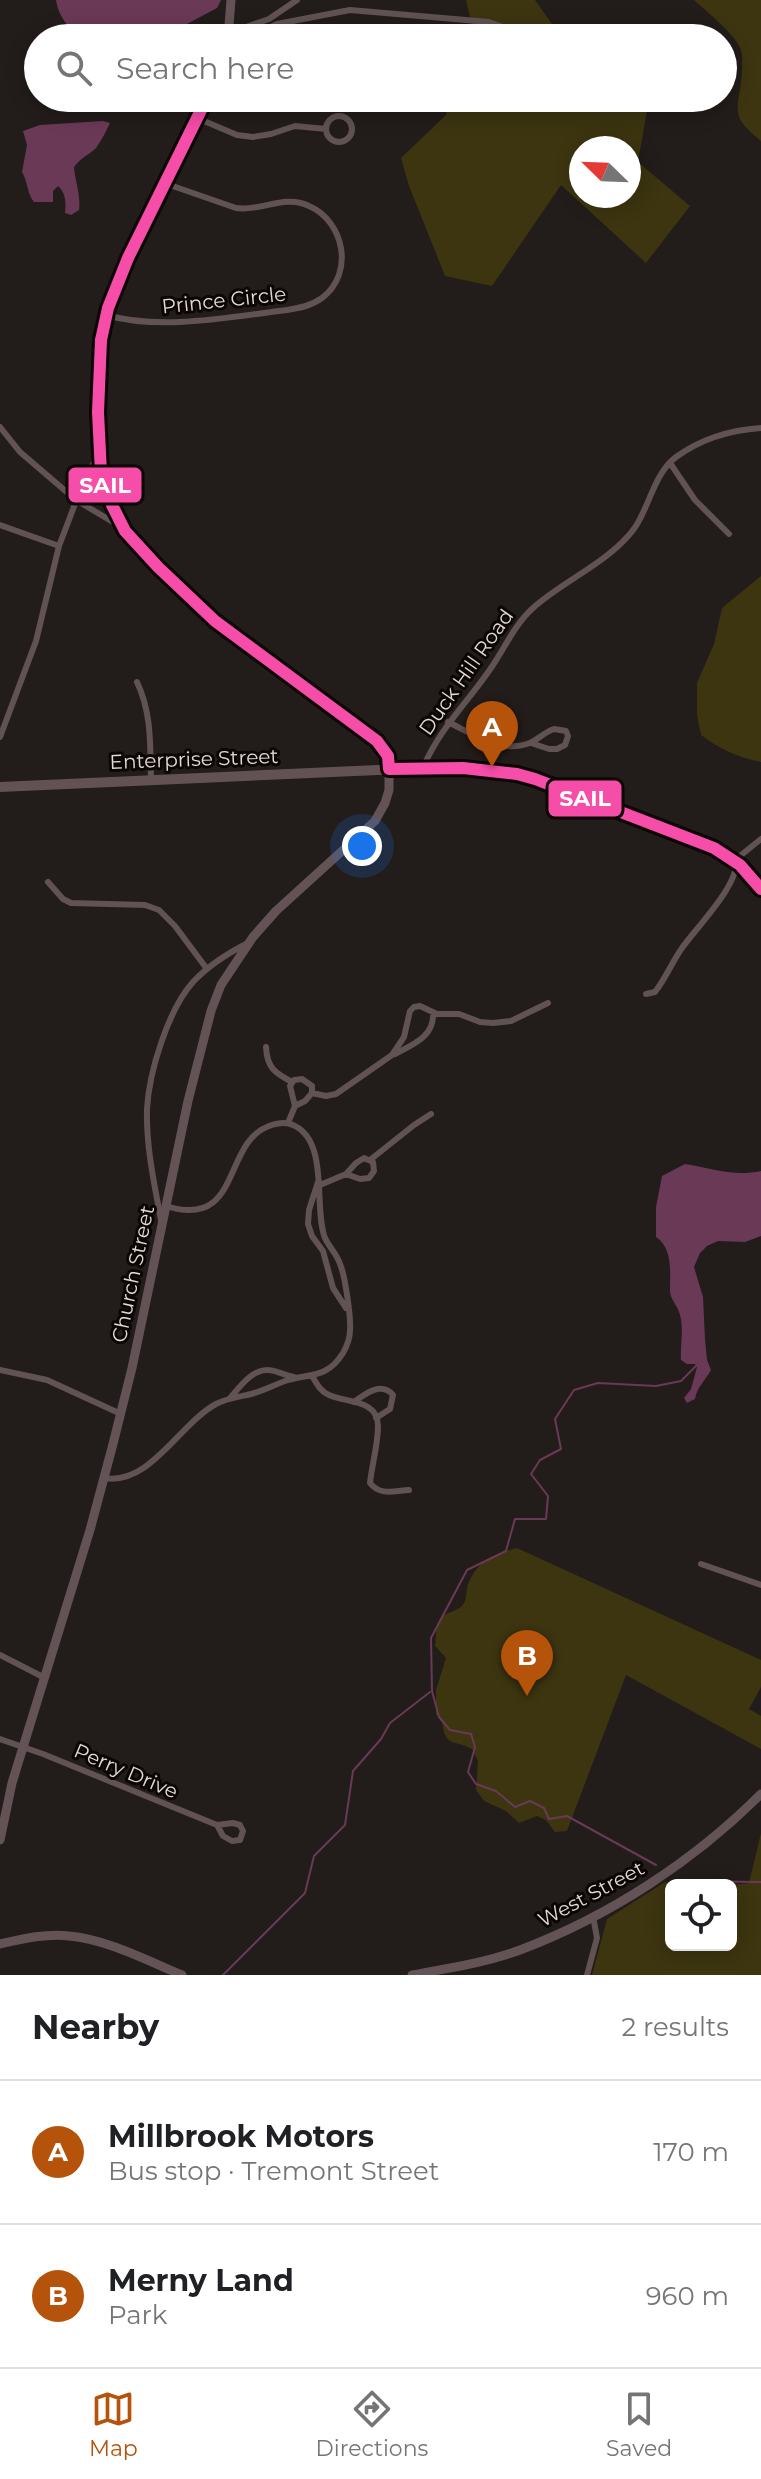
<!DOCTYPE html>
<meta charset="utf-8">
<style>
:root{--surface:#fff;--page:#f2f2f2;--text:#202124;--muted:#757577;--line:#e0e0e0;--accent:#b45309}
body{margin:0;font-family:Montserrat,sans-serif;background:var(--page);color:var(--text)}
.controls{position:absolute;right:24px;bottom:24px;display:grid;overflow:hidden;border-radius:12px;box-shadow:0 4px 20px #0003}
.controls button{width:72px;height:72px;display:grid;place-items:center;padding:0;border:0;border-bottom:2px solid var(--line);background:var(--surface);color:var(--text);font:40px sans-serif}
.compass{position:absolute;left:569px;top:136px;width:72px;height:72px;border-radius:50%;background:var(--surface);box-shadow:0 4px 20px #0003;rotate:293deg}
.you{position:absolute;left:362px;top:846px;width:28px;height:28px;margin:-20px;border:6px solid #fff;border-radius:50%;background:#1a73e8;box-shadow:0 0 0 12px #1a73e833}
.badge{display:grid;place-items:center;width:52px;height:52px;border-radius:50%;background:var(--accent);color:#fff;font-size:26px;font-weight:700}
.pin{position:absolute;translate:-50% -66px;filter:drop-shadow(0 2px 4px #0008)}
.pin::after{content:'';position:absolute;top:42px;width:28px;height:24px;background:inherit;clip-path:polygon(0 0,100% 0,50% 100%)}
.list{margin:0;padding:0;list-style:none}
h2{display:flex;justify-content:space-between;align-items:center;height:104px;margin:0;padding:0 32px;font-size:34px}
h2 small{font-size:26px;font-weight:400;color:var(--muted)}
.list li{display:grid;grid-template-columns:52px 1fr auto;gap:24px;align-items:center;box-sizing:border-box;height:144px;padding:0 32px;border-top:2px solid var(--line)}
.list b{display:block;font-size:30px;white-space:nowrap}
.list p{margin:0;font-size:26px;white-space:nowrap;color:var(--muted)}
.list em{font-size:26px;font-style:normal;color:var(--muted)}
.icon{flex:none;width:44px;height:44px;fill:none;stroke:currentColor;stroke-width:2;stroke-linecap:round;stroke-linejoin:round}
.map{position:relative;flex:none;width:761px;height:1975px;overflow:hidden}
.search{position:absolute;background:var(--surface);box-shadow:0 4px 20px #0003;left:24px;right:24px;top:24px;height:88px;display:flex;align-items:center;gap:20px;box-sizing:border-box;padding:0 28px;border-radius:44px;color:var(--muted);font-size:30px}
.sheet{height:392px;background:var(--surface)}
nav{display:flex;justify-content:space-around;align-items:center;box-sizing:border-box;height:112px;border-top:2px solid var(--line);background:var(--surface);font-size:22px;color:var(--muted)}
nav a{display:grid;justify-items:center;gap:4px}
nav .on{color:var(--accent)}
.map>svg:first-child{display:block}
</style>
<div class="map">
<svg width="761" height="1975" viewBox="0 0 761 1975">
<rect width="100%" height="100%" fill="#221c1a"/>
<path fill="#3d3510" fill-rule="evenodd" d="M466 0H535L554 27 557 38H467L473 30Z
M694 0H761V141C725 113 741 107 742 69 742 63 743 56 741 50 735 34 708 13 694 0Z
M438 98H641L648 105 638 162 690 206 646 263 561 185 492 286 445 276 409 186 401 158 447 114ZM581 148H629V196H581Z
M761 576V762C737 757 720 749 701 735L697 715V683L714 644 722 608Z
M517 1548 761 1660V1687L749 1709 761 1716V1749L626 1675 567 1831 555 1832 546 1820 537 1816 519 1823 506 1811 484 1801 476 1790 478 1761 472 1749C453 1739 444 1748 442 1719L436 1715V1690L446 1658 435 1646C437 1637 434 1622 443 1616 449 1611 460 1611 464 1603 467 1598 466 1590 468 1584 479 1559 492 1555 517 1548Z
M761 1833V1975H592L607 1919 665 1882 675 1884 699 1879 728 1885H671V1945H731V1885H729L749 1883Z"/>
<path fill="#6a3956" d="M56 0H221L217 8 187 24 172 38H111L107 29 96 32 92 38H82C69 29 58 16 56 0Z
M103 121 110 123C106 131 102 140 96 148 89 155 80 158 74 167 75 181 81 195 79 210L71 215 65 213C66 203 66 193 58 186L53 191V202H34C27 194 28 182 22 172L27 145 23 131 40 125Z
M685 1164C712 1168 733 1177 761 1171V1236L745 1242 718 1241 707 1246 700 1253 694 1267 703 1297 705 1339 707 1360 711 1370C706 1379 696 1389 695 1399L687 1403 684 1398 691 1389 697 1367 695 1364H687L681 1360C680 1346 684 1329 680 1315 678 1306 670 1299 670 1291 670 1273 673 1248 656 1237V1207L662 1176Z"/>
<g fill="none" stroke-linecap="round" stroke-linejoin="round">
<path stroke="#6a3956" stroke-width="2" d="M656 1865 567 1816 549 1819 544 1808 530 1801 515 1807 496 1791 476 1784 468 1772 475 1747 471 1734 450 1730 439 1717 432 1691 431 1638 467 1570 506 1551 515 1519H546L548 1496 531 1474 540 1460 561 1449 555 1419 574 1390 598 1383 656 1386 681 1381 698 1364
M677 1881 761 1882
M223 1975 305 1893 314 1856 345 1825 353 1771 381 1739 390 1723 430 1692"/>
<path stroke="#615253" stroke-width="6" d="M229 33 269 19 297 0
M238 38 254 35 277 24 350 10 489 22 508 29 520 38
M326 129a13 13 0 1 1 26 0a13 13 0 1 1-26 0Z
M197 118 237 135 253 137 271 134 295 126 326 129
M106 315C162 331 229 317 287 310 299 308 311 306 322 298 355 273 344 221 309 206 284 194 261 212 236 208L164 183
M0 427 20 452 76 500 123 528
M670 463 695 500 729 534
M0 525 59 546
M137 682C152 714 150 745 151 779
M448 722C471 733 500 753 527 744 537 741 544 732 554 729L566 731 568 736 565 745 557 749H549L531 743
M0 737 36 641 59 546 83 483 98 455
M423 768C439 729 468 702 491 668 505 648 514 625 533 608 562 582 603 565 629 535 649 513 652 475 676 457 701 439 730 430 761 428
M735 860 761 839
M48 882 63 899 71 903 145 905 159 910 175 926 207 969
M646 994 655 992C666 978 672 962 682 948 696 928 738 886 736 862
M266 1047C267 1068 275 1073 292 1082
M395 1054C414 1044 435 1036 433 1012
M312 1093 326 1096 336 1094 392 1055 404 1037 410 1011 414 1007 420 1006 437 1014H459L480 1022 493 1023 511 1021 548 1003
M288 1123 295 1106 305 1101 312 1093V1086L302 1079 294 1080 290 1086 295 1106
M364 1158 373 1162 374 1171 369 1178 360 1179 346 1174 356 1163Z
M370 1160 414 1125 431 1114
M318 1182 309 1210 308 1224 312 1236 323 1251 333 1288 346 1308
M320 1185 346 1174
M161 1220C154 1183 146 1146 147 1109 149 1072 168 1010 193 982 209 965 228 953 248 943
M0 1370 47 1380 121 1414
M312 1376C317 1384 320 1391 329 1395 346 1403 378 1399 378 1426 378 1445 372 1464 370 1483 380 1496 394 1491 409 1490
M230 1398C239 1388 252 1369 268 1370 276 1370 286 1376 294 1377
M354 1402C365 1394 381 1381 393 1395L390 1409 376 1418
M104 1478C150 1486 179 1424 216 1404 228 1398 239 1397 251 1394 263 1391 274 1385 285 1381 310 1373 327 1379 343 1353 347 1346 350 1337 350 1330 351 1317 345 1275 340 1264 337 1254 329 1247 325 1238 313 1208 330 1141 293 1125 285 1121 277 1123 269 1126 222 1143 242 1230 166 1206
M701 1564 761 1585
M0 1655 45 1678
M0 1739 43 1754 217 1825
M233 1823 240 1825 243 1831 240 1840 232 1841 223 1836 217 1825Z
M587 1975 597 1938 593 1916"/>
<path stroke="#645356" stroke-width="9" d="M228 38 231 0
M0 1840 12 1783 90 1530 113 1444 132 1368 188 1101 211 1011 221 985 253 937 276 911 375 821 385 803 389 790V761L382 745 266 661 194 603 134 542 119 520 105 489 99 460 97 431 100 354 108 308 128 258 207 98
M0 1944C22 1939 47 1933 69 1936 106 1939 148 1961 182 1975
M412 1975C448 1968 485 1963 520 1950 610 1916 694 1861 761 1794"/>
<path stroke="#635253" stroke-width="10" d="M0 787 423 768C461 767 498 768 535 779L714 848C734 859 749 868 761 889"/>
<g stroke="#0b0605" stroke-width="18">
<path id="bus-1" d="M207 98 128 258 108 308 101 340 98 412 101 473 112 505 125 531 158 567 215 621 377 741 388 756 389 769
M389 769 463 768 517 774 535 779 714 848 740 865 761 889"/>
</g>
<use href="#bus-1" stroke="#f54da8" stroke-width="12"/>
</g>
<g text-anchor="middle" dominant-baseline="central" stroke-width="6" stroke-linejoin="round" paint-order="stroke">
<g font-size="20" fill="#e3dad7" stroke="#0b0605">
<text transform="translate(224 300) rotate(-6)">Prince Circle</text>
<text transform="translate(466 672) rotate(-55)">Duck Hill Road</text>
<text transform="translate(194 759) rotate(-2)">Enterprise Street</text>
<text transform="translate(133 1274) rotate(-78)">Church Street</text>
<text transform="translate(126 1771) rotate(23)">Perry Drive</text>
<text transform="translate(591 1894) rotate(-28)">West Street</text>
</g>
</g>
<g stroke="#0b0605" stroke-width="3">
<rect x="67" y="466" width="76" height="38" rx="8" fill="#f54da8"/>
<rect x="547" y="779" width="76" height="39" rx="8" fill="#f54da8"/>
</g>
<g font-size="22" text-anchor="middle" font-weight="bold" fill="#fff">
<text x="105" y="493">SAIL</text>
<text x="585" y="806">SAIL</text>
</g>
</svg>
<div class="controls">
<button><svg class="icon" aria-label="locate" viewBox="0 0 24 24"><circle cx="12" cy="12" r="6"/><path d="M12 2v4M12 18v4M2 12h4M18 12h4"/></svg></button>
</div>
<svg class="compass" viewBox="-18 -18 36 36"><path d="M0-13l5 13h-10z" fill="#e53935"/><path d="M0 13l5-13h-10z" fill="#757577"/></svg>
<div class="you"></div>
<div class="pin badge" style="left:492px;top:767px">A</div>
<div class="pin badge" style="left:527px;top:1696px">B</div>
<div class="search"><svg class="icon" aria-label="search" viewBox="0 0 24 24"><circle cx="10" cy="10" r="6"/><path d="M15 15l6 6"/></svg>Search here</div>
</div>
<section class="sheet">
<h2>Nearby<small>2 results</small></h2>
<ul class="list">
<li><span class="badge">A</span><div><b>Millbrook Motors</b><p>Bus stop · Tremont Street</p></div><em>170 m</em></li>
<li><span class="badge">B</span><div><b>Merny Land</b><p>Park</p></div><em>960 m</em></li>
</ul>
</section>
<nav>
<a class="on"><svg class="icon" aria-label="map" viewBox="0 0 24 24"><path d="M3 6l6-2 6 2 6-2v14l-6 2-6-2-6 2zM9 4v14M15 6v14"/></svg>Map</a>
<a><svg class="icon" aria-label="directions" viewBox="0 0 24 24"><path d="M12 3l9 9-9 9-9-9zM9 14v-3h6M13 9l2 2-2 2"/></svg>Directions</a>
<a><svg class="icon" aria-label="saved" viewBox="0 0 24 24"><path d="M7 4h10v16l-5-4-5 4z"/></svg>Saved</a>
</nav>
